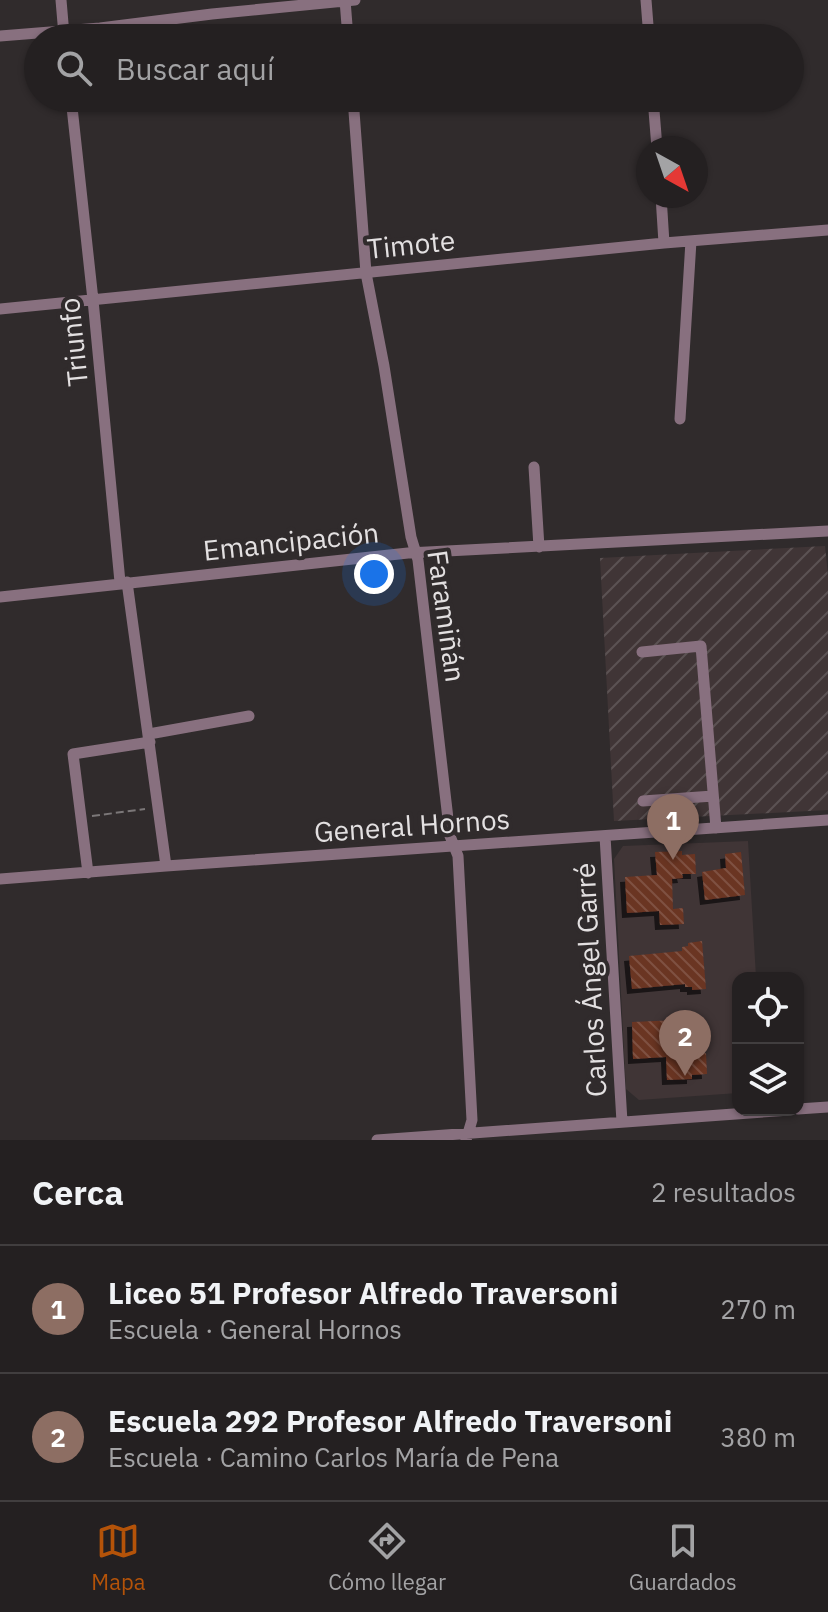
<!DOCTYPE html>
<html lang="es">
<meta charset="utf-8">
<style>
:root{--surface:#242021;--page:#2c282a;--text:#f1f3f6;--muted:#a3a3a5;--line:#413e3f;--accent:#b45309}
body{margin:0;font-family:"IBM Plex Sans",sans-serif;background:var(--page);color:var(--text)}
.controls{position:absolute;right:24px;bottom:24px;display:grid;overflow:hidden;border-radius:16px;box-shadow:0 2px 6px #0004}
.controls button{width:72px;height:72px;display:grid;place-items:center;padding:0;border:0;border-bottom:2px solid var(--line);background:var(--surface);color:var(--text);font:40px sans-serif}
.compass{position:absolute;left:636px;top:136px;width:72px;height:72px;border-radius:50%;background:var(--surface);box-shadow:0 2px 6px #0004;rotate:140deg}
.you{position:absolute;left:374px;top:574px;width:28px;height:28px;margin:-20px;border:6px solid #fff;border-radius:50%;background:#1a73e8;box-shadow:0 0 0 12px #1a73e833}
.badge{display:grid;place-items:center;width:52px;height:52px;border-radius:50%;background:var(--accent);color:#fff;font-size:26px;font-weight:700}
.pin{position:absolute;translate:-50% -66px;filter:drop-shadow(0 2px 4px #0008)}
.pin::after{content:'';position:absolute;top:42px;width:28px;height:24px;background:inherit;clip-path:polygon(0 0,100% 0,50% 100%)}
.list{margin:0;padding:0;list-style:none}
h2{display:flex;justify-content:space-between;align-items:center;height:104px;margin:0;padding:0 32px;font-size:34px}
h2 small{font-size:26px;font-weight:400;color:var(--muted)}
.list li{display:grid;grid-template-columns:52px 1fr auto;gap:24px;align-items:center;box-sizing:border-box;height:128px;padding:0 32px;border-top:2px solid var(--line)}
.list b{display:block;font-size:30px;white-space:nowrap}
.list p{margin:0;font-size:26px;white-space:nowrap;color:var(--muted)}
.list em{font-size:26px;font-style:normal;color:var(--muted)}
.icon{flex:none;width:44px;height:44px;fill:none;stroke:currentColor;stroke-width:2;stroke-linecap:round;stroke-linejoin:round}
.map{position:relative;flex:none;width:828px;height:1140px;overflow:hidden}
.search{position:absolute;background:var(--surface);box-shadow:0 2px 6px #0004;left:24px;right:24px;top:24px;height:88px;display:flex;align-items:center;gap:20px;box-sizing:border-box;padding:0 28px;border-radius:44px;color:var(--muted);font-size:30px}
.sheet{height:360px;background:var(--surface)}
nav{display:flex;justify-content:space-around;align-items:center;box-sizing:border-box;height:112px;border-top:2px solid var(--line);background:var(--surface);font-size:22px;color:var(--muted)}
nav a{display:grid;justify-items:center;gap:4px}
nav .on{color:var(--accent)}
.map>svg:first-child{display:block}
</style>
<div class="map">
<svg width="828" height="1140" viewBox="0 0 828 1140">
<defs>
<pattern id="industrial-furrows" width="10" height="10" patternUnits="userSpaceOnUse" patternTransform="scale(2)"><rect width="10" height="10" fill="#403536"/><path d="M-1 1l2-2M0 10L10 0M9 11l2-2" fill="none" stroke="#5b5253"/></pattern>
<pattern id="building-back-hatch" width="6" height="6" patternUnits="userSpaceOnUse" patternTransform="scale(2)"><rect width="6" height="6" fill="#6a3422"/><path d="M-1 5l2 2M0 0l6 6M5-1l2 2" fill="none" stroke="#7f5142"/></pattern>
<filter id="shadow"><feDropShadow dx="-5" dy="5" stdDeviation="0" flood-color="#0009"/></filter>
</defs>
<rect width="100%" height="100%" fill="#302b2c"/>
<path fill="#403536" d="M748 841 756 977 738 978V1093L639 1100 626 1089 614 859 623 846Z"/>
<path fill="url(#industrial-furrows)" d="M825 546 828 576V810L614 821 600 558Z"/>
<path fill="url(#building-back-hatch)" filter="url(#shadow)" d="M682 851V855L695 854 696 874H682L683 878 672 879 673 909 683 908 684 924 660 925 659 911 627 913 625 877 657 875 655 852Z
M741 852 745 895 705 900 702 872 726 868 725 854Z
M702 941 706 989 692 990V987H685V984L632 989 629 956 682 951V947L688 946V943Z
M678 1020 680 1052 691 1051V1054L706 1053 707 1074 692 1075V1079L667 1080 666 1057 633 1059 632 1022Z"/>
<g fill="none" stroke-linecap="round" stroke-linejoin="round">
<path stroke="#7b7778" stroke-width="2" stroke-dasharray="8 4" stroke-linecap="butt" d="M92 816 145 809"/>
<path stroke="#88707f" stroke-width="11" d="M61 0 64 35
M345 0 348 38
M646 0 649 38
M0 36 100 28 212 14 355 0
M71 98 93 300 120 582
M353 98 366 273 384 366 411 537 418 560 450 836 458 856 472 1120 466 1140
M653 98 657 148
M661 196 664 243
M0 309 664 243 828 230
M680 419 691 241
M534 467 539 547
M127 582 166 866
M0 597 408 553 828 531
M642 652 701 646 716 828
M149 734 249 716
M643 801 713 796
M605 836 622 1122
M88 873 73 754 150 742
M0 879 166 866 828 820
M798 1109 828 1107
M377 1140 790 1110"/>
</g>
<g text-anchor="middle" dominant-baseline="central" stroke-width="8" stroke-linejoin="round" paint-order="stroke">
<g font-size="28" fill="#e3e0e1" stroke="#302b2c">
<text transform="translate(411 244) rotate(-6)">Timote</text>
<text transform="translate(73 342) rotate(-96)">Triunfo</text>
<text transform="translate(291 541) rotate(-6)">Emancipación</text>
<text transform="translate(447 616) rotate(82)">Faramiñán</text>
<text transform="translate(412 825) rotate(-4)">General Hornos</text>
<text transform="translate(590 980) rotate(-93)">Carlos Ángel Garré</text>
</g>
</g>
</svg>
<div class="controls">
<button><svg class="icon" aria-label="locate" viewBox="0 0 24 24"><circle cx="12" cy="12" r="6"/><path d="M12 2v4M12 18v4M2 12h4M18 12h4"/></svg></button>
<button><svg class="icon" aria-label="layers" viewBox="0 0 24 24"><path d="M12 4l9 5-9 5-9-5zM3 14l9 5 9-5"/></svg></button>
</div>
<svg class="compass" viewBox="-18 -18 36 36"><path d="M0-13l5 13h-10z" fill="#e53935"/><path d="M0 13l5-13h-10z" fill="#a3a3a5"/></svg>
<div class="you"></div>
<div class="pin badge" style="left:673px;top:860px;background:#8d6e63">1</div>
<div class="pin badge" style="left:685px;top:1076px;background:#8d6e63">2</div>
<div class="search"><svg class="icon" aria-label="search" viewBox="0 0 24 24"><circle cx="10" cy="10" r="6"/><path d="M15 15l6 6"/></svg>Buscar aquí</div>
</div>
<section class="sheet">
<h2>Cerca<small>2 resultados</small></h2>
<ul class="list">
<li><span class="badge" style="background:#8d6e63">1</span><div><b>Liceo 51 Profesor Alfredo Traversoni</b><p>Escuela · General Hornos</p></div><em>270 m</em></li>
<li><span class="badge" style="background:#8d6e63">2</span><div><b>Escuela 292 Profesor Alfredo Traversoni</b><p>Escuela · Camino Carlos María de Pena</p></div><em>380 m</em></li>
</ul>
</section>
<nav>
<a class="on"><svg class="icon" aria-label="map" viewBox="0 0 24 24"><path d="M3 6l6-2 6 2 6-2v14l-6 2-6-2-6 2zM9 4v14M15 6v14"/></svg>Mapa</a>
<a><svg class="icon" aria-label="directions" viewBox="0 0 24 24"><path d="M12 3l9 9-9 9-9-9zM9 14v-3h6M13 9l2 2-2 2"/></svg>Cómo llegar</a>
<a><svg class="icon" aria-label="saved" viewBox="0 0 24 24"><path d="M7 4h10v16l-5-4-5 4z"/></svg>Guardados</a>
</nav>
